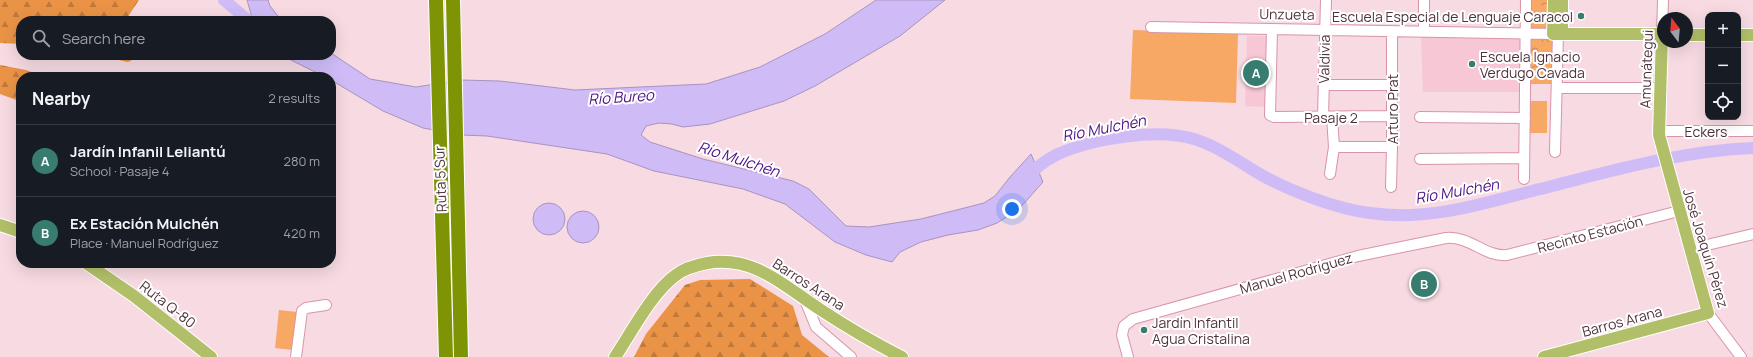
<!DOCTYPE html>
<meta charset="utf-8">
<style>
:root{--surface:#171b24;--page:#20242c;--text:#f1f3f6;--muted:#9ea1a6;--line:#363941;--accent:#387c6f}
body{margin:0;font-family:Manrope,sans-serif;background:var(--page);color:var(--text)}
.controls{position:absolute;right:12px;top:12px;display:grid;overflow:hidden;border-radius:8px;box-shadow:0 4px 16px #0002}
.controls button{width:36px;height:36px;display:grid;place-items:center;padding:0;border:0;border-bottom:1px solid var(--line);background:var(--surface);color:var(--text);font:20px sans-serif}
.compass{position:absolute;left:1657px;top:12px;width:36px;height:36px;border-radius:50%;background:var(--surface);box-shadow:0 4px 16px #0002;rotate:344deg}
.you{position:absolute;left:1012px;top:209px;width:14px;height:14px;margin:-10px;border:3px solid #fff;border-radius:50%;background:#1a73e8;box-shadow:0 0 0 6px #1a73e833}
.badge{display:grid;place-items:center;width:26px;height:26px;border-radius:50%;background:var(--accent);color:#fff;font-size:13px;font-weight:700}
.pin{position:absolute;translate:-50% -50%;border:2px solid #fff;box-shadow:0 1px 4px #0006}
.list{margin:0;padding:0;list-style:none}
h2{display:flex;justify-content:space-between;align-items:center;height:52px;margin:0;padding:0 16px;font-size:17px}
h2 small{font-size:13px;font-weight:400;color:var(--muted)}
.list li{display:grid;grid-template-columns:26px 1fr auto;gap:12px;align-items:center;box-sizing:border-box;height:72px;padding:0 16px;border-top:1px solid var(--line)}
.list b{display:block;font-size:15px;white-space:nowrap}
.list p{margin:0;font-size:13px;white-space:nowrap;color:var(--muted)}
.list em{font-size:13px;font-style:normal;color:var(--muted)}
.icon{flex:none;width:22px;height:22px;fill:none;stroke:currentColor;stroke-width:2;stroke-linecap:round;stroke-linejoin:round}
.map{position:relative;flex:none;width:1753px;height:357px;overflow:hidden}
.search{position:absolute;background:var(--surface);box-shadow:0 4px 16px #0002;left:16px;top:16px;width:320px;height:44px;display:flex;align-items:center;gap:10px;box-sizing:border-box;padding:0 14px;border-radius:16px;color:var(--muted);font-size:15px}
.panel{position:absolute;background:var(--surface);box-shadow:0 4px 16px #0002;left:16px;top:72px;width:320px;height:196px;border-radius:16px}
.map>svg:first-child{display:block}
</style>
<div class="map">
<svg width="1753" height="357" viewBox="0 0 1753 357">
<defs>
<pattern id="forest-firs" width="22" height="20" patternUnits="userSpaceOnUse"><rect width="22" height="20" fill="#ea9346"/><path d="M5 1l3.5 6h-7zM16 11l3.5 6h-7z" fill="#c0793c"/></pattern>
<pattern id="park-crowns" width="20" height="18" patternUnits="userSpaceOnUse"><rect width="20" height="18" fill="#f8a865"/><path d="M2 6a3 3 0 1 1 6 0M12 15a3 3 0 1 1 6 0" fill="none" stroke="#cb8954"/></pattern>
</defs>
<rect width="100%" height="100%" fill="#f7dae2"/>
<path fill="#f7c7d5" d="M1421 35 1523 36V92H1423Z
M1247 36H1265L1268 39 1265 107 1245 106Z"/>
<path fill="#f8a865" d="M1133 30 1238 34 1236 103 1130 99Z
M1529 101H1547V133H1529Z
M279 310 297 312 293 350 275 348Z"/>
<path fill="url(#forest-firs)" d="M0 0H139L129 15 127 21H21V44L0 43Z
M96 55H133L134 59 128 62Z
M0 65 26 70 46 77H21V102L19 101 0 94Z
M750 279 793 306 802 335 829 357H634L646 334 685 285 700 280Z"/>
<path fill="url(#park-crowns)" d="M1531 0H1548L1547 38H1554L1553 84H1530Z"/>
<path fill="#cfbcf7" stroke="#a993bf" d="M247 0H268L270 6 282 21H253Z
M876 0H945L900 36 815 86 784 101 710 124 683 127 672 124 659 123 646 126 641 135 650 142 703 159 793 181 809 189 846 226 869 227 921 219 984 203 995 196 1010 177 1031 154 1043 182 1019 209 997 223 978 230 948 235 921 242 900 252 892 262 866 255 835 242 785 204 743 189 654 171 607 154 487 136 461 135 423 128 383 111 331 80V77H325L281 55H331V53L370 79 416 87 461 80 500 81 575 90 706 84 760 67 825 34Z
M533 219a16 16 0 1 1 32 0a16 16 0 1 1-32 0Z
M567 227a16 16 0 1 1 32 0a16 16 0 1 1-32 0Z"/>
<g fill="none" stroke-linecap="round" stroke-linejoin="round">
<path stroke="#cfbcf7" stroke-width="12" d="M224 0 249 21
M1026 179C1045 156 1067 149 1095 142 1126 135 1163 130 1194 139 1217 146 1238 161 1258 173 1287 190 1336 209 1370 213 1425 221 1475 206 1528 192 1602 174 1676 151 1753 148"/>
<g stroke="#d895a9" stroke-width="12">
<path id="minor" d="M1151 27 1553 34
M1272 29 1270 115 1274 117 1392 116
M1424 31V0
M1662 34 1663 0
M1324 85H1392
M1557 88H1661
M1323 117 1326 0
M1420 117 1525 118
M1659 131H1753
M1334 147H1392
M1555 152 1558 34
M1420 159 1524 158
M1330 174 1334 147 1332 117
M1524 179 1526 0
M1391 187 1392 147V31
M1690 249 1753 234
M805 300 816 327 851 357
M1708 313 1741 357
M296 357 302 311 306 308 326 305
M1128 357 1122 335 1124 326 1133 319 1358 256 1446 238C1471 236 1484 257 1507 255L1679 211"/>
</g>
<g stroke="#fff" stroke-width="14">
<path id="major" d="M1554 0 1553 34H1663
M1562 34V0
M1687 35H1708
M1738 35H1753
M0 225 21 232
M86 263 134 296 211 357
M615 357C631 333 653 291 676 275 685 268 697 265 707 263 755 255 785 287 821 310 847 327 874 343 902 357
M1544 357 1708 313 1659 135 1662 34"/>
</g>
<g stroke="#fff" stroke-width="16">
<path id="highway" d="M436 0 446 357
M453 0 461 357"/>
</g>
<use href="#minor" stroke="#fff" stroke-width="10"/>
<use href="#major" stroke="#b2bf69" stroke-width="12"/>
<use href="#highway" stroke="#7e9405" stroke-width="14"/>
</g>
<g fill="#387c6f" stroke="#fff" stroke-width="1.5">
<circle cx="1581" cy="16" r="4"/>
<circle cx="1472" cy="64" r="4"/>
<circle cx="1144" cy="330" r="4"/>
</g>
<g text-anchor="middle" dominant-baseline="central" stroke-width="4" stroke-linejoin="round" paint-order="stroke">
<g font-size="14" fill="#4f333c" stroke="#fff">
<text transform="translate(1287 14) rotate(1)">Unzueta</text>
<text transform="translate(1324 59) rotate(-89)">Valdivia</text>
<text transform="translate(1646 69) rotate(-88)">Amunátegui</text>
<text transform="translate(1392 109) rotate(-90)">Arturo Prat</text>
<text x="1331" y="117">Pasaje 2</text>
<text x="1706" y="131">Eckers</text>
<text transform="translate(440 179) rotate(-92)">Ruta 5 Sur</text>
<text transform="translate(1590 234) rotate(-15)">Recinto Estación</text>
<text transform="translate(1706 248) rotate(73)">José Joaquín Pérez</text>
<text transform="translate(1296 273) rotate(-16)">Manuel Rodríguez</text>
<text transform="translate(809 284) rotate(33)">Barros Arana</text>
<text transform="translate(168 304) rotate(38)">Ruta Q-80</text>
<text transform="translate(1622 321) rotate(-15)">Barros Arana</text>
</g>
<g font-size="14" fill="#4f333c" stroke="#fff" text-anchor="start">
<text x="1573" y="16" text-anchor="end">Escuela Especial de Lenguaje Caracol</text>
<text x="1480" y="56">Escuela Ignacio<tspan x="1480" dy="16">Verdugo Cavada</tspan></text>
<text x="1152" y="322">Jardín Infantil<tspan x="1152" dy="16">Agua Cristalina</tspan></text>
</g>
<g font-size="15" font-style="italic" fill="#4a1183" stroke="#fff">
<text transform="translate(621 97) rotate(-4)">Río Bureo</text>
<text transform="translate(1104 128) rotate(-11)">Río Mulchén</text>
<text transform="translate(739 159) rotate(18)">Río Mulchén</text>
<text transform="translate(1457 191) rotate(-10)">Río Mulchén</text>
</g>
</g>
</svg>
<div class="controls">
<button>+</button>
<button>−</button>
<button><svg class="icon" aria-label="locate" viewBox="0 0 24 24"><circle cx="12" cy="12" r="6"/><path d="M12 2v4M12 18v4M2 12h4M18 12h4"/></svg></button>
</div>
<svg class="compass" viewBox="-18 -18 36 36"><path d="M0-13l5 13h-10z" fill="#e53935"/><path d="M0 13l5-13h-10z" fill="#9ea1a6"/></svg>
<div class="you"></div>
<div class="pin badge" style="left:1256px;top:73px">A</div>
<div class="pin badge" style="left:1424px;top:284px">B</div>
<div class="search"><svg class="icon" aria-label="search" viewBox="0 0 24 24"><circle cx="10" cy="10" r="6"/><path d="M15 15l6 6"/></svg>Search here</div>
<section class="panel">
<h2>Nearby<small>2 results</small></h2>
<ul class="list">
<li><span class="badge">A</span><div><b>Jardín Infanil Leliantú</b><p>School · Pasaje 4</p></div><em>280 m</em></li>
<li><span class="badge">B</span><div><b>Ex Estación Mulchén</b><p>Place · Manuel Rodríguez</p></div><em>420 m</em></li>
</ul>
</section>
</div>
